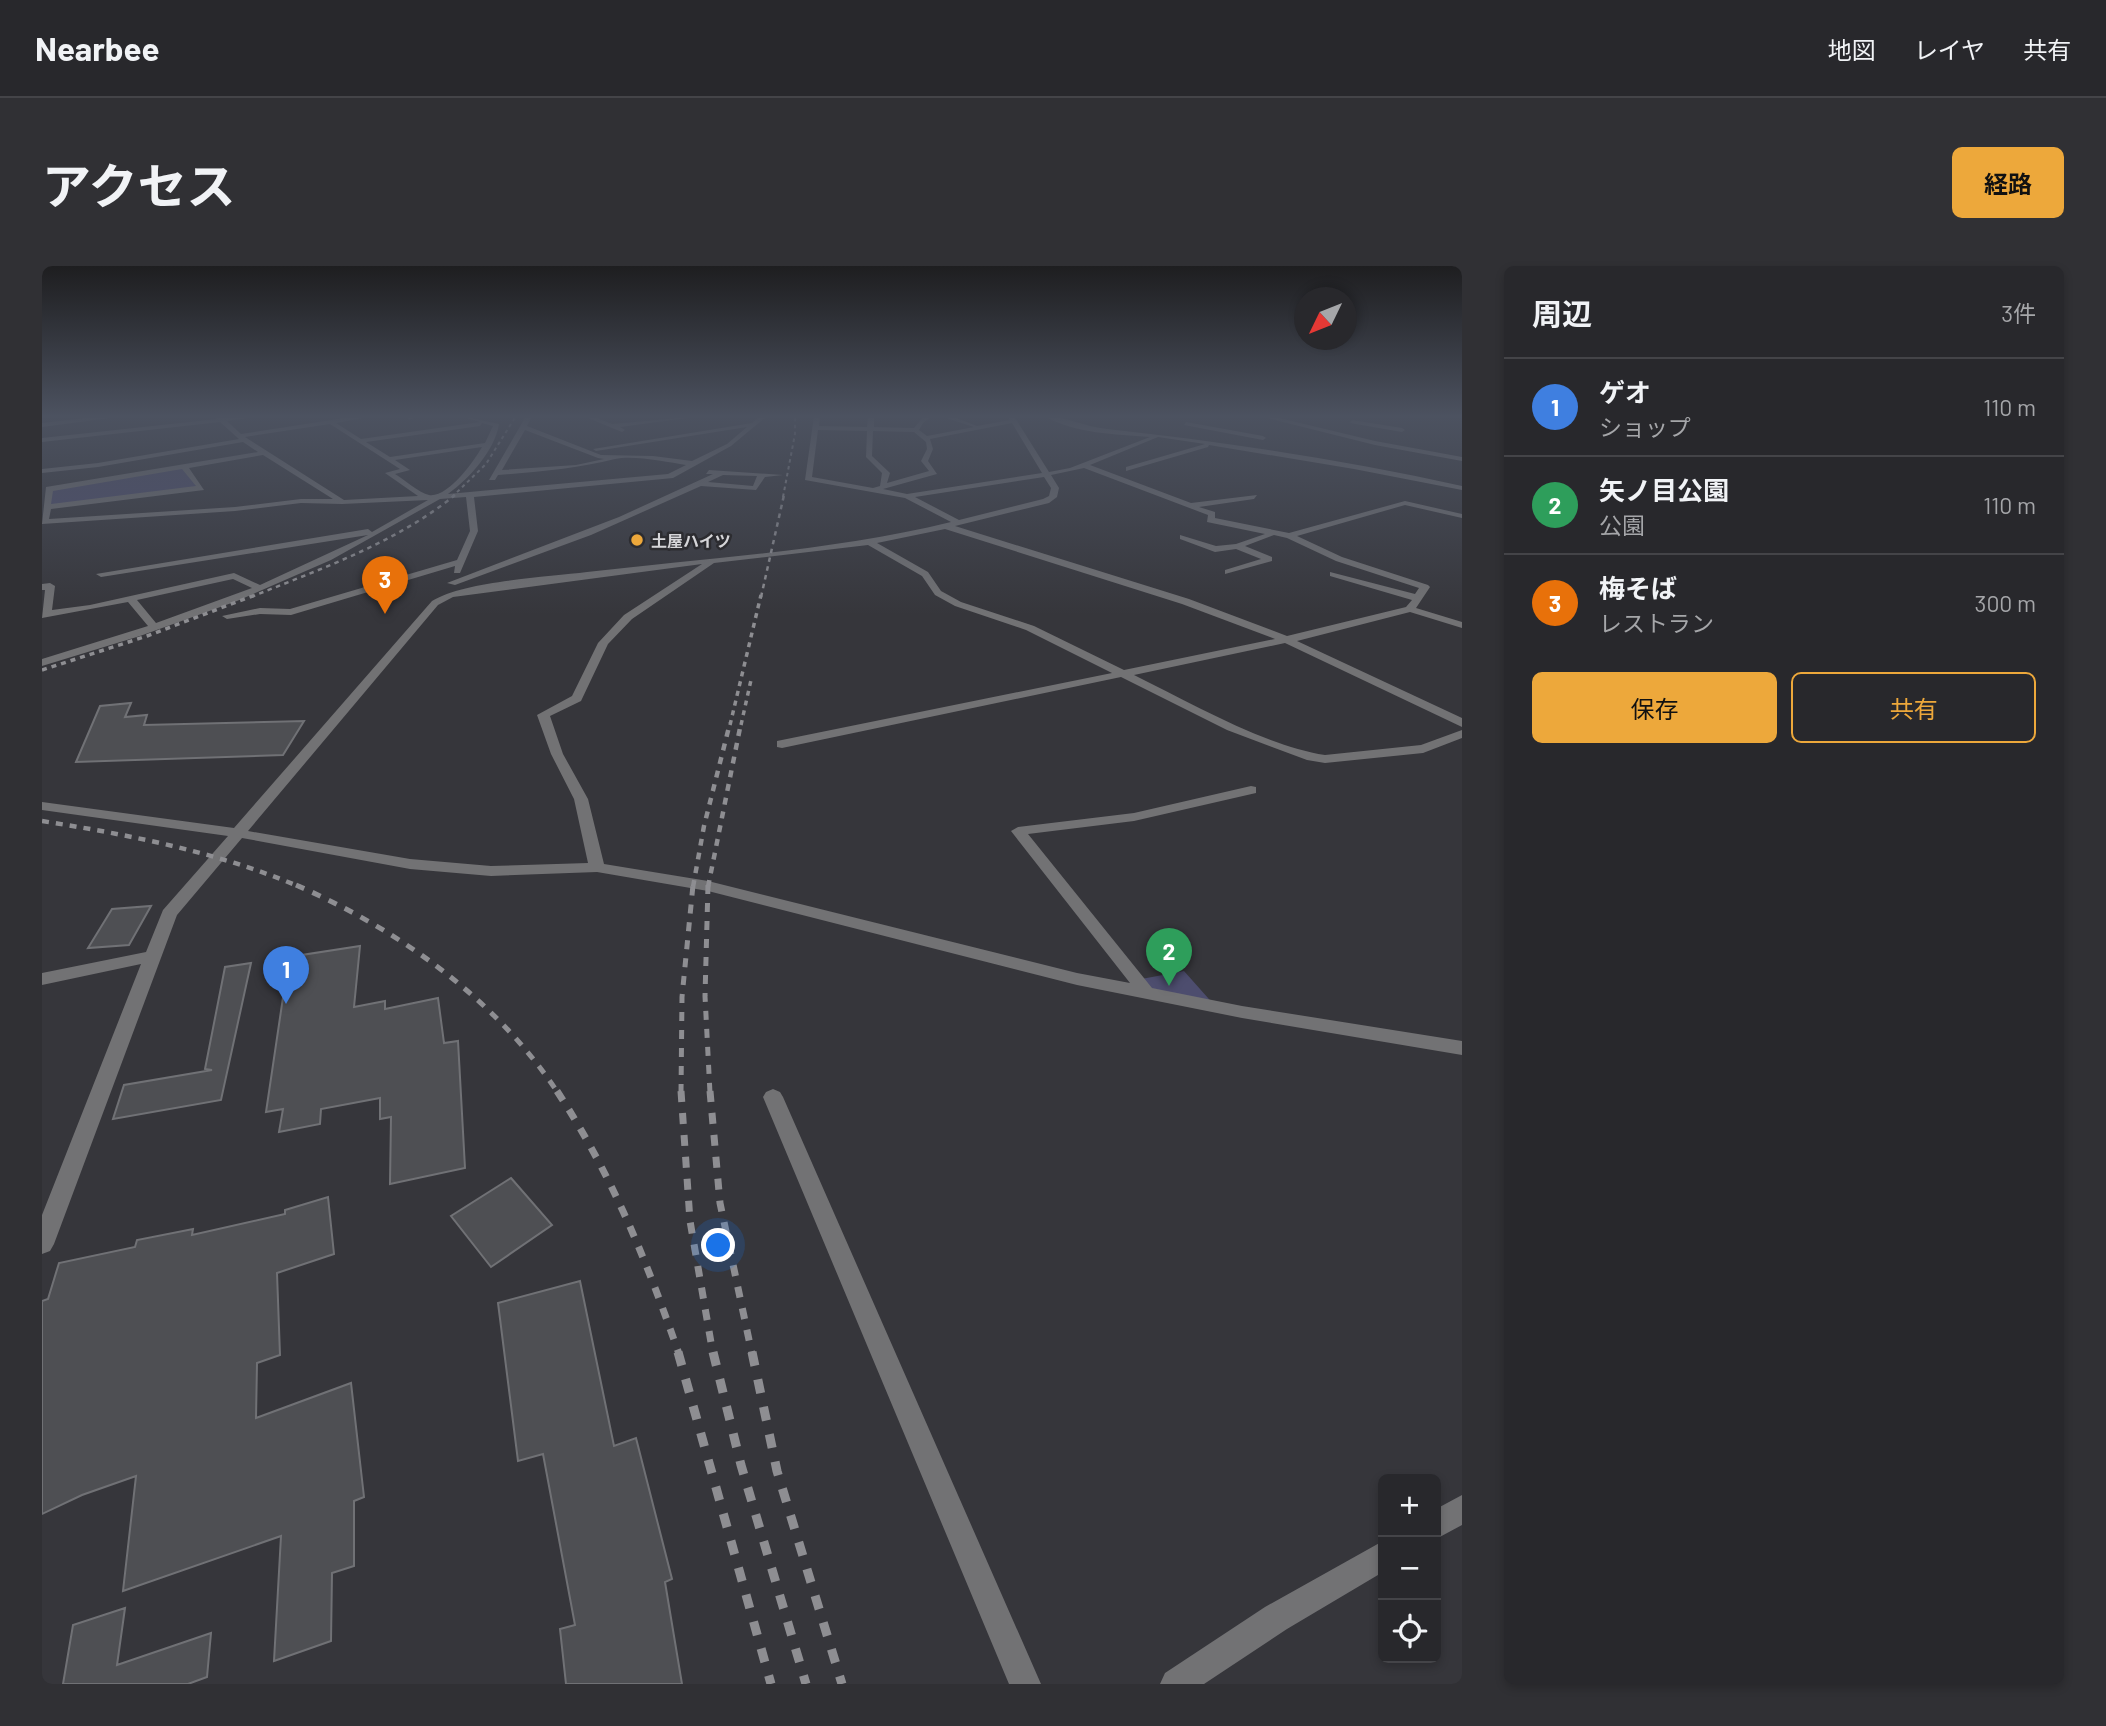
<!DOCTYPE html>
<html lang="ja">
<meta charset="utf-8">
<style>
:root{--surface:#28282c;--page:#303034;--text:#f1f3f6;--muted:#a5a6a9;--line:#444448;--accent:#eda83b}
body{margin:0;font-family:Barlow,"Noto Sans JP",sans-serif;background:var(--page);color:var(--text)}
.controls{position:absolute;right:21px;bottom:21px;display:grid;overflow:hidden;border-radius:10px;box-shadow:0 4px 10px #0003}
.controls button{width:63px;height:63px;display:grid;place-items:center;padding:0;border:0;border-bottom:2px solid var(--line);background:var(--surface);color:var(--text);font:35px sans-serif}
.compass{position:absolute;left:1252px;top:21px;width:63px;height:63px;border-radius:50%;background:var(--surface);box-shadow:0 4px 10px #0003;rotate:227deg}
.you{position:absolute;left:677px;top:980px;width:24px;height:24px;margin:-18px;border:5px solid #fff;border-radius:50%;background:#1a73e8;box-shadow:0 0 0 10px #1a73e833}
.badge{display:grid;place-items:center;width:46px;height:46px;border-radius:50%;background:var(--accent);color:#fff;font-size:23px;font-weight:700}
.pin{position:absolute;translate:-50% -58px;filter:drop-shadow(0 2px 4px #0008)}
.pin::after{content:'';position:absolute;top:37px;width:24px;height:21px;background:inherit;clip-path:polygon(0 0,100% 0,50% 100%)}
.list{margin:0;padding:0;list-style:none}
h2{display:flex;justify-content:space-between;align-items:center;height:91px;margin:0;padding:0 28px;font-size:30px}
h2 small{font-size:23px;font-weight:400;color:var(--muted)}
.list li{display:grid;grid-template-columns:46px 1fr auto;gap:21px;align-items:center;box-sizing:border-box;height:98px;padding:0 28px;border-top:2px solid var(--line)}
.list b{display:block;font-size:26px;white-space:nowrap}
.list p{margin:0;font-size:23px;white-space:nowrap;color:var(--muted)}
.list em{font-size:23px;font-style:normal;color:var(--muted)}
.actions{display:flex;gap:14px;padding:21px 28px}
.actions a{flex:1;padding:16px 0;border:2px solid var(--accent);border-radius:10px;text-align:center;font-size:24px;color:var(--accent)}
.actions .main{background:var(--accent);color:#111}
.icon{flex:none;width:38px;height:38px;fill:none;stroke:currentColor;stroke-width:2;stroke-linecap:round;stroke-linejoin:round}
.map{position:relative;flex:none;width:1420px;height:1418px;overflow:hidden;border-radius:10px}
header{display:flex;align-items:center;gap:42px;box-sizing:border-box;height:98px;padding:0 35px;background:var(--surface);border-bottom:2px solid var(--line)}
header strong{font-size:33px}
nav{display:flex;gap:38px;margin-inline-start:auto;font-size:24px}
.intro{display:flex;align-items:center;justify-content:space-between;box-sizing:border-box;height:168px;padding:0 42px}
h1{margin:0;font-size:49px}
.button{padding:18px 32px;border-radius:10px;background:var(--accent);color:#111;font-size:24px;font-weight:700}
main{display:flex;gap:42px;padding:0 42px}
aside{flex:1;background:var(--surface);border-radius:10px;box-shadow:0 4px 10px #0003}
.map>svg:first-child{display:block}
</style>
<header>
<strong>Nearbee</strong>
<nav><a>地図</a><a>レイヤ</a><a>共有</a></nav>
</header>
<div class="intro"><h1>アクセス</h1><a class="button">経路</a></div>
<main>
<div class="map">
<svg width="1420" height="1418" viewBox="0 0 1420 1418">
<rect width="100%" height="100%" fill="#36363b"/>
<path fill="#4d4d6e" d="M142 200 159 222 5 241 7 223Z
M1142 705 1174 741 1104 726 1094 714Z"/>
<path fill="#4e4f53" stroke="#707175" stroke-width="2" d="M89 437 83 451 105 449 102 459 262 455 241 489 34 496 58 440Z
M109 640 87 679 46 682 70 643Z
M318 680 312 741 343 735V743L396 732 402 777 416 775 423 902 348 918 349 851 338 853V832L279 843 278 858 237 866 241 843 224 846 247 691Z
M209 697 179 834 71 853 82 819 170 804 163 803 183 701Z
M469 912 510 959 449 1001 409 950Z
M286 931 292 988 235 1007 238 1089 215 1097 214 1152 309 1117 322 1231 312 1235V1300L290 1307 289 1375 232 1395 239 1270 81 1325 94 1210 40 1229 0 1248V1035L6 1033 17 997 93 981 95 974 151 963 150 969 243 948V944Z
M538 1015 572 1180 594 1172 630 1313 623 1316 640 1418H524L518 1363 533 1359 501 1188 476 1195 456 1037Z
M83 1342 75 1399 169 1367 165 1411 146 1418H21L31 1359Z"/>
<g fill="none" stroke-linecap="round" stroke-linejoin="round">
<path fill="#727274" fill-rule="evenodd" d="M61 150H83L0 161V157Z
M172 150H219L185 155 199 168 315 150H332L294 157 319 173 438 156 419 150 457 158C453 184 428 212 406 228L626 208 644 199C625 196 592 189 573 193 536 202 498 206 456 209L453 214H447L484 150H490L485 160 559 189 611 190 650 195 685 178 705 161 554 185 551 183 710 157 718 150H725L689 180 631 212 432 231 436 265 418 307H412L413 300 249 349 218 348 185 353 180 350 218 342 248 343 415 294 428 265 424 231 398 233 289 294 195 335 98 370 0 400V393L106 360 86 336 0 352 3 324H0V318L8 317 13 320 10 344 48 339 192 307 218 319 326 269 59 311 54 308 326 263 330 266 386 234 300 238 259 237 193 245 0 258 4 221 216 186 201 176 56 201 0 207V203L56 197 197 173 178 156 0 176V172L175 153ZM440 157 451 160 443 177 348 191 324 176 438 160ZM288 158 358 203 343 207 376 230 302 234 203 171ZM483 164 556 192 562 193 534 199 460 204ZM440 181C432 195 406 232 387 229 377 227 363 214 353 208L368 204 353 194ZM221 189 291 233H259L193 241 7 253 9 243 162 224 147 202ZM140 203 154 220 9 238 11 225ZM191 313 210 322 114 357 95 334Z
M362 150H370L371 152 368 154Z
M541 150H550L570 158 660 150 578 161 583 164 580 166Z
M772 150H778L777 160 825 161 826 150H832V161L872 162 882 150H890L881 157 877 164 885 170 932 161 898 150H909L935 160 968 154 966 150H972L1007 206 1028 202 1108 171C1073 168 1034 168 1002 150 1022 150 1044 161 1065 163 1184 176 1303 194 1420 220V224L1312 203 1167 179 1166 181 1084 205V201L1163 178 1116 171 1048 199 1149 237 1215 229 1212 233 1157 241 1173 246V252L1247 267 1363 235 1420 248V252L1363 239 1255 270 1300 291 1386 319 1388 321 1374 342 1420 356V362L1368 346 1255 375 1420 452V461L1243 377 1092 409C1149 437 1221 479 1283 489L1379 479 1420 464V472L1381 487 1283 497 1265 494 1185 464 1079 411 740 482 735 481V475L1070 407 984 364 913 340 893 329 880 310 826 279 672 297 590 353 566 378 539 435 508 450 521 488 546 533 562 598 666 615 1035 707 1088 717 969 565 976 561 1092 547 1209 520 1214 521V527L1092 555 986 568 1110 722 1200 740 1420 775V789L1200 752 1035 719 666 625 555 606 449 610 368 603 200 572 135 649 12 978 8 985 0 988V949L99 698 0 719V707L104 686 121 644 186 570 0 544V536L192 562 390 335C422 315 505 311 545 306 666 292 790 285 909 256L863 232 763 214ZM970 157 1000 207 865 228 841 223 895 208 886 195 891 183 888 173ZM776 164 825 165 824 191 840 207 838 220 831 222 770 211ZM831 165 872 166 884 176 885 183 879 195 887 205 845 217 848 207 830 190ZM1042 202 1166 249 1165 256 1223 268 1194 278 1174 280 1138 269V273L1173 286 1194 283 1219 293 1183 304V308L1230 295V291L1203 280 1232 269 1245 272 1294 295 1377 322 1373 328 1288 306V310L1370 334 1364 341 1245 370 1147 333 913 260 1007 237 1015 231 1017 222 1009 209ZM1002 211 1009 222 1007 230 1001 233 917 254 873 231ZM903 263 1140 338 1233 373 1082 404 992 360 919 336 899 325 886 306 835 277ZM660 298 582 349 556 377 530 430 495 449 509 488 532 533 546 597 449 600 368 593 206 565 396 339 411 331Z
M1217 150H1229L1333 175 1420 191V195L1333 179Z
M1310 154 1360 162 1363 164 1360 166 1308 157Z
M1144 156 1221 170 1224 172 1221 174 1142 159Z
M667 204 741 209 723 211 714 224 659 220 549 269 413 319 405 317 577 251 671 208H664ZM681 209 715 210 711 220 666 216Z
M731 823 738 826 741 831 999 1418H967L721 831 724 826Z
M1420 1229V1259L1394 1273V1243Z
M1341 1275V1306L1245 1363 1162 1418H1118L1123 1407 1223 1341Z"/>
<path stroke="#8e8e92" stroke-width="2" stroke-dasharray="3.5 3.5" stroke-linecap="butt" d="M410 231 444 198 474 150
M741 231 753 168V150"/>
<path stroke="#8e8e92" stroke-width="2.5" stroke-dasharray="4.5 4.5" stroke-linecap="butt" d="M209 331C278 303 354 277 413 229
M719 331 742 229"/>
<path stroke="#8e8e92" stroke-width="3.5" stroke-dasharray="5 5" stroke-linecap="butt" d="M0 404 105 370 213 329
M688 459 719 329
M699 459 709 414"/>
<path stroke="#8e8e92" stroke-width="4.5" stroke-dasharray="7 7" stroke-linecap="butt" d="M0 555C88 569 176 586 258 621
M651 621 662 560 688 457
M666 621 699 457"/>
<path stroke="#8e8e92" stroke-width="5" stroke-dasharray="9 9" stroke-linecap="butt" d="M254 619C357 664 453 732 516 827
M666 619 663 730 668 827
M639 827 640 731 651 619"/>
<path stroke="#8e8e92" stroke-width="7" stroke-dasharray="11 11" stroke-linecap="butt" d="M515 825C570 909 604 993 637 1088
M639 825 648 955 671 1088
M668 825 678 937 710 1088"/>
<path stroke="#8e8e92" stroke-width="9" stroke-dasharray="14 14" stroke-linecap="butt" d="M636 1086 729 1418
M671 1086 699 1199 764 1418
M710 1086 735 1205 800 1418"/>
</g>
<linearGradient id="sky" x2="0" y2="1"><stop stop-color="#1e1e20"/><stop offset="0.43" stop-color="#4c5260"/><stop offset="1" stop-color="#4c5260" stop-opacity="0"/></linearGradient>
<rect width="1420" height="349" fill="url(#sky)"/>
<circle fill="#eda83b" stroke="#2c2c30" stroke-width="2.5" cx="595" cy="274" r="7"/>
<g text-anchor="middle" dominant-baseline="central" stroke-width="5" stroke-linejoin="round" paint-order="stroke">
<g font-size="16" font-weight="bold" fill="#d5d5d8" stroke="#2c2c30" text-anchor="start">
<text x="609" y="274">土屋ハイツ</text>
</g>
</g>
</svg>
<div class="controls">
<button>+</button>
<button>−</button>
<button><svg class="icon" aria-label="locate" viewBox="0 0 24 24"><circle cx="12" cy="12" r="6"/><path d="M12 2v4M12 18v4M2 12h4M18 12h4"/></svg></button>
</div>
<svg class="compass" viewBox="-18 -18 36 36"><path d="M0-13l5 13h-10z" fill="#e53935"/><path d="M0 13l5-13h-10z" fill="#a5a6a9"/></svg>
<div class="you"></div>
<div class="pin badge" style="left:244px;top:738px;background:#3f7fe0">1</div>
<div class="pin badge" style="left:1127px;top:720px;background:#2e9e5b">2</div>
<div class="pin badge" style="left:343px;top:348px;background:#e8710a">3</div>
</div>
<aside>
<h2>周辺<small>3件</small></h2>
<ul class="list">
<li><span class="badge" style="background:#3f7fe0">1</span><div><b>ゲオ</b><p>ショップ</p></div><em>110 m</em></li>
<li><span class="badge" style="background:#2e9e5b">2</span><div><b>矢ノ目公園</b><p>公園</p></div><em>110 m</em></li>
<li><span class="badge" style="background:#e8710a">3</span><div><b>梅そば</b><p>レストラン</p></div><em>300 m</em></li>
</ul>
<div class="actions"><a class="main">保存</a><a>共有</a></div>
</aside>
</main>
